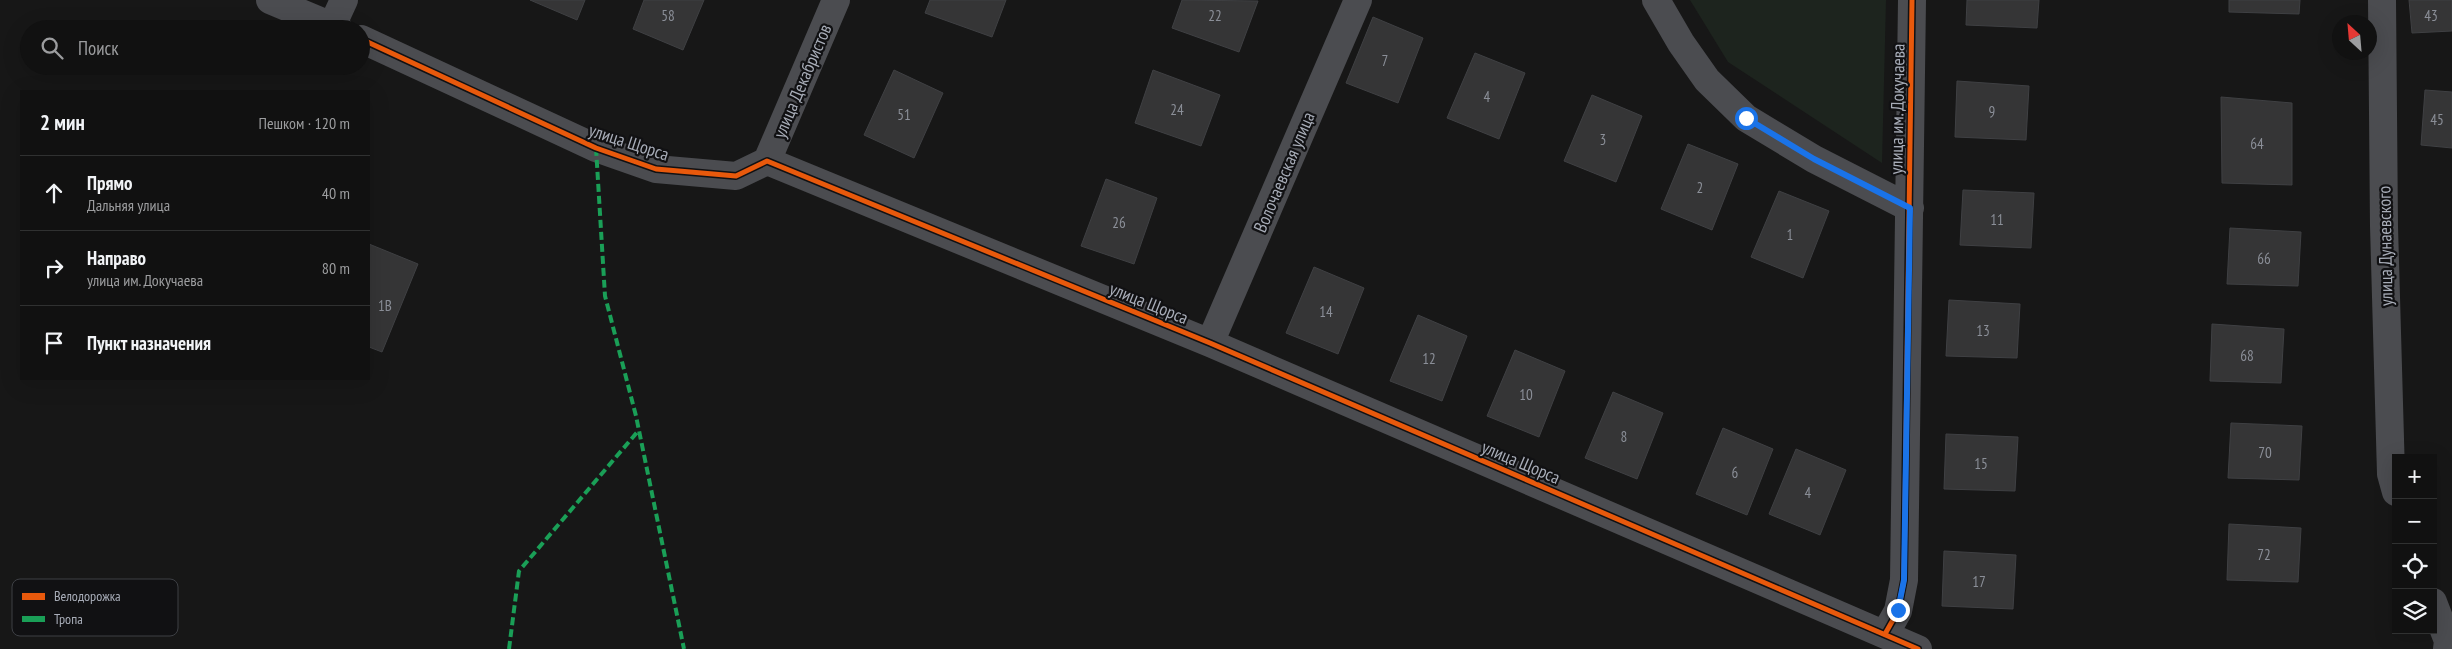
<!DOCTYPE html>
<html lang="ru">
<meta charset="utf-8">
<style>
:root{--surface:#111;--page:#1e1f1f;--text:#f1f3f6;--muted:#9c9d9f;--line:#303131}
body{margin:0;font-family:"PT Sans Narrow",sans-serif;background:var(--page);color:var(--text)}
.controls{position:absolute;right:15px;bottom:15px;display:grid;overflow:hidden;border-radius:0px;box-shadow:0 5px 20px #0002}
.controls button{width:45px;height:45px;display:grid;place-items:center;padding:0;border:0;border-bottom:1px solid var(--line);background:var(--surface);color:var(--text);font:25px sans-serif}
.compass{position:absolute;left:2332px;top:15px;width:45px;height:45px;border-radius:50%;background:var(--surface);box-shadow:0 5px 20px #0002;rotate:334deg}
.stop{position:absolute;width:15px;height:15px;margin:-11px;border:4px solid #1a73e8;border-radius:50%;background:#fff}
.stop.end{background:#1a73e8;border-color:#fff;box-shadow:0 1px 5px #0008}
.list{margin:0;padding:0;list-style:none}
h2{display:flex;justify-content:space-between;align-items:center;height:65px;margin:0;padding:0 20px;font-size:21px}
h2 small{font-size:16px;font-weight:400;color:var(--muted)}
.list li{display:grid;grid-template-columns:32px 1fr auto;gap:15px;align-items:center;box-sizing:border-box;height:75px;padding:0 20px;border-top:1px solid var(--line)}
.list b{display:block;font-size:19px;white-space:nowrap}
.list p{margin:0;font-size:16px;white-space:nowrap;color:var(--muted)}
.list em{font-size:16px;font-style:normal;color:var(--muted)}
.icon{flex:none;width:28px;height:28px;fill:none;stroke:currentColor;stroke-width:2;stroke-linecap:round;stroke-linejoin:round}
.map{position:relative;flex:none;width:2452px;height:649px;overflow:hidden}
.search{position:absolute;background:var(--surface);box-shadow:0 5px 20px #0002;left:20px;top:20px;width:350px;height:55px;display:flex;align-items:center;gap:12px;box-sizing:border-box;padding:0 18px;border-radius:28px;color:var(--muted);font-size:19px}
.panel{position:absolute;background:var(--surface);box-shadow:0 5px 20px #0002;left:20px;top:90px;width:350px;height:290px;border-radius:0px}
.map>svg:first-child{display:block}
</style>
<div class="map">
<svg width="2452" height="649" viewBox="0 0 2452 649">
<rect width="100%" height="100%" fill="#171717"/>
<path fill="#1d241e" d="M1690 0H1886L1882 163 1728 62Z"/>
<path fill="#353536" stroke="#3f4043" d="M530 0H585L577 20Z
M644 0H704L683 50 633 29Z
M930 0H1006L992 37 925 13Z
M1182 0 1258 1 1239 52 1172 28Z
M1967 0H2039L2037 28 1966 25Z
M2229 0H2300L2299 14 2229 12Z
M2409 0H2452V31L2412 33Z
M1373 17 1423 38 1398 103 1346 83Z
M1475 53 1525 73 1499 139 1447 118Z
M894 70 943 93 914 158 864 135Z
M1153 70 1220 95 1201 146 1135 123Z
M1957 81 2029 86 2026 140 1955 137Z
M2425 90 2452 92V148L2421 145Z
M1592 95 1642 116 1616 182 1564 161Z
M2221 97 2292 103V185L2222 183Z
M1688 144 1738 164 1712 230 1661 209Z
M1106 179 1157 198 1134 264 1081 246Z
M1963 190 2034 193 2031 248 1960 245Z
M1779 191 1829 211 1803 278 1751 257Z
M2230 228 2301 232 2298 286 2227 284Z
M369 244 418 264 382 352 369 347Z
M1314 267 1364 288 1338 354 1286 333Z
M1949 300 2020 304 2017 358 1946 356Z
M1418 315 1467 336 1442 401 1390 381Z
M2212 324 2284 329 2281 383 2210 381Z
M1515 350 1565 371 1539 437 1487 416Z
M1613 392 1663 413 1637 479 1585 458Z
M2231 423 2302 426 2299 480 2228 478Z
M1723 428 1773 449 1747 515 1696 494Z
M1946 434 2018 437 2015 491 1944 489Z
M1796 449 1846 470 1820 535 1769 514Z
M2229 524 2301 528 2298 582 2227 580Z
M1944 551 2016 555 2013 609 1942 606Z"/>
<g fill="none" stroke-linecap="round" stroke-linejoin="round">
<path stroke="#4b4c50" stroke-width="28" d="M270 0 339 29
M1656 0 1681 43 1707 80 1746 118 1814 159 1910 208
M2382 0 2384 226 2391 474 2396 492
M332 26 344 0
M361 39 596 148 656 169 736 176 767 161 1210 343 1918 649
M767 161 836 0
M1210 343 1358 0
M2433 602 2448 641 2447 649
M1885 634 1898 611 1904 580 1912 0"/>
<path stroke="#1a9f57" stroke-width="4" stroke-dasharray="8 4" stroke-linecap="butt" d="M596 148 605 296 636 416 684 649
M509 649 519 571 639 430"/>
<g stroke="#111113" stroke-width="8">
<path id="cycleway" d="M361 39 596 148 656 169 736 176 767 161 1210 343 1918 649
M1885 634 1898 611 1904 580 1912 0"/>
</g>
<use href="#cycleway" stroke="#e8590c" stroke-width="5"/>
</g>
<g fill="none" stroke-linecap="round" stroke-linejoin="round">
<path stroke="#1a73e8" stroke-width="6" d="M1746 118 1814 159 1910 208 1904 580 1898 610"/>
</g>
<g text-anchor="middle" dominant-baseline="central" stroke-width="4.5" stroke-linejoin="round" paint-order="stroke">
<g font-size="15" fill="#8b8f98">
<text x="668" y="15">58</text>
<text x="1215" y="15">22</text>
<text x="2431" y="15">43</text>
<text x="1385" y="60">7</text>
<text x="1487" y="96">4</text>
<text x="1177" y="109">24</text>
<text x="1992" y="111">9</text>
<text x="904" y="114">51</text>
<text x="2437" y="119">45</text>
<text x="1603" y="139">3</text>
<text x="2257" y="143">64</text>
<text x="1700" y="187">2</text>
<text x="1997" y="219">11</text>
<text x="1119" y="222">26</text>
<text x="1790" y="234">1</text>
<text x="2264" y="258">66</text>
<text x="385" y="305">1В</text>
<text x="1326" y="311">14</text>
<text x="1983" y="330">13</text>
<text x="2247" y="355">68</text>
<text x="1429" y="358">12</text>
<text x="1526" y="394">10</text>
<text x="1624" y="436">8</text>
<text x="2265" y="452">70</text>
<text x="1981" y="463">15</text>
<text x="1735" y="472">6</text>
<text x="1808" y="492">4</text>
<text x="2264" y="554">72</text>
<text x="1979" y="581">17</text>
</g>
<g font-size="18" fill="#a8adb8" stroke="#111113">
<text transform="translate(802 81) rotate(-67)">улица Декабристов</text>
<text transform="translate(1897 109) rotate(-89)">улица им. Докучаева</text>
<text transform="translate(629 142) rotate(18)">улица Щорса</text>
<text transform="translate(1284 172) rotate(-67)">Волочаевская улица</text>
<text transform="translate(2385 246) rotate(-91)">улица Дунаевского</text>
<text transform="translate(1149 303) rotate(22)">улица Щорса</text>
<text transform="translate(1521 462) rotate(23)">улица Щорса</text>
</g>
</g>
<rect x="12" y="579" width="166" height="57" rx="8" fill="#111113" stroke="#3e4045" stroke-width="1"/>
<rect x="22" y="593" width="23" height="7" fill="#e8590c"/>
<rect x="22" y="616" width="23" height="6" fill="#1a9f57"/>
<g font-size="14" fill="#a8adb8">
<text x="54" y="601">Велодорожка</text>
<text x="54" y="624">Тропа</text>
</g>
</svg>
<div class="controls">
<button>+</button>
<button>−</button>
<button><svg class="icon" aria-label="locate" viewBox="0 0 24 24"><circle cx="12" cy="12" r="6"/><path d="M12 2v4M12 18v4M2 12h4M18 12h4"/></svg></button>
<button><svg class="icon" aria-label="layers" viewBox="0 0 24 24"><path d="M12 4l9 5-9 5-9-5zM3 14l9 5 9-5"/></svg></button>
</div>
<svg class="compass" viewBox="-18 -18 36 36"><path d="M0-13l5 13h-10z" fill="#e53935"/><path d="M0 13l5-13h-10z" fill="#9c9d9f"/></svg>
<div class="stop" style="left:1746px;top:118px"></div>
<div class="stop end" style="left:1898px;top:610px"></div>
<div class="search"><svg class="icon" aria-label="search" viewBox="0 0 24 24"><circle cx="10" cy="10" r="6"/><path d="M15 15l6 6"/></svg>Поиск</div>
<section class="panel">
<h2>2 мин<small>Пешком · 120 m</small></h2>
<ul class="list">
<li><svg class="icon" aria-label="ahead" viewBox="0 0 24 24"><path d="M12 20V5M6 11l6-6 6 6"/></svg><div><b>Прямо</b><p>Дальняя улица</p></div><em>40 m</em></li>
<li><svg class="icon" aria-label="right" viewBox="0 0 24 24"><path d="M7 20v-9h11M14 6l5 5-5 5"/></svg><div><b>Направо</b><p>улица им. Докучаева</p></div><em>80 m</em></li>
<li><svg class="icon" aria-label="arrive" viewBox="0 0 24 24"><path d="M6 21V4h12l-3 4 3 4H6"/></svg><div><b>Пункт назначения</b></div></li>
</ul>
</section>
</div>
